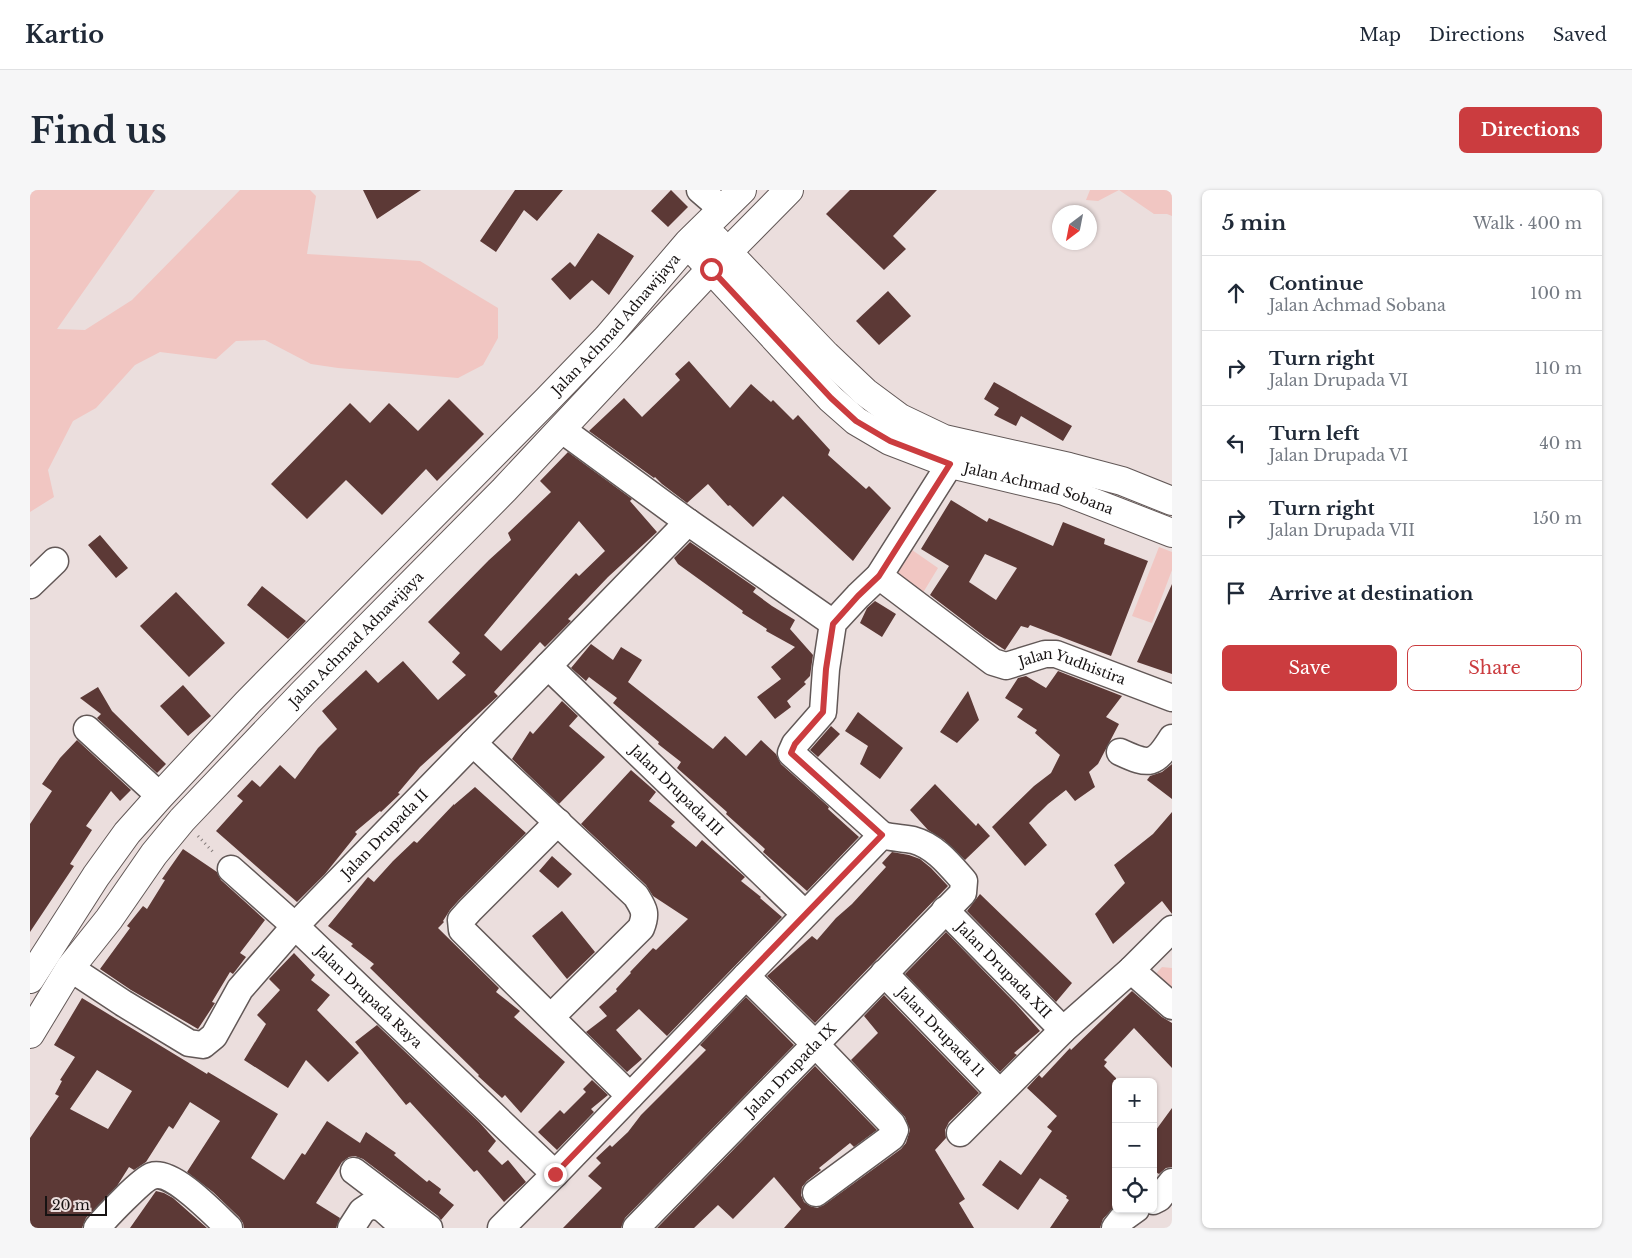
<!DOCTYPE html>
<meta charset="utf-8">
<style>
:root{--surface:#fff;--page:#f6f6f7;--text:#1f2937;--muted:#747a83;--line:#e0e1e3;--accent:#cb3c3f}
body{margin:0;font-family:"Libre Baskerville",serif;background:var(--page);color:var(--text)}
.controls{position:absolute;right:15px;bottom:15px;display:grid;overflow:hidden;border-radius:8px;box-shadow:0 1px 4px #0004}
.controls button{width:45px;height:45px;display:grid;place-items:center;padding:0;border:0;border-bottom:1px solid var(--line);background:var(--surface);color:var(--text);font:25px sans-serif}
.compass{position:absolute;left:1022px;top:15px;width:45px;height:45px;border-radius:50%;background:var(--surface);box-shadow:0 1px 4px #0004;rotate:212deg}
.scale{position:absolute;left:15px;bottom:12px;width:62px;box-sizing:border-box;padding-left:5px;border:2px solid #171313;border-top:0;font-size:14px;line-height:18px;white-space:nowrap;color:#171313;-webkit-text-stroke:4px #ebdedd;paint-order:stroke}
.stop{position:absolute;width:15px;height:15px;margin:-11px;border:4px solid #cb3c3f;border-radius:50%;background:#fff}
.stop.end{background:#cb3c3f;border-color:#fff;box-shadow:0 1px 5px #0008}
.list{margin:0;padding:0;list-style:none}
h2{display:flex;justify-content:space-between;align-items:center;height:65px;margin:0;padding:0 20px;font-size:21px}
h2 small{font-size:16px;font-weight:400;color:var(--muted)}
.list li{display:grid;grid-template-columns:32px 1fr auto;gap:15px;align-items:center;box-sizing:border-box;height:75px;padding:0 20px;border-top:1px solid var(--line)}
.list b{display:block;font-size:19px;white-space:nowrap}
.list p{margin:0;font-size:16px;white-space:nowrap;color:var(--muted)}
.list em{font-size:16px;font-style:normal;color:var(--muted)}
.actions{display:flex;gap:10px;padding:15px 20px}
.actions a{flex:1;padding:11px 0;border:1px solid var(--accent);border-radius:8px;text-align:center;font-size:18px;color:var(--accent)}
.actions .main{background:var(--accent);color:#fff}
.icon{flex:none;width:28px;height:28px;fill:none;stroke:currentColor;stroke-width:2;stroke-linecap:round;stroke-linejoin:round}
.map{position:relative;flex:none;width:1142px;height:1038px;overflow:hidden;border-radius:8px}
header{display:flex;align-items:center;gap:30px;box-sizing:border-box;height:70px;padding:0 25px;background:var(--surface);border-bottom:1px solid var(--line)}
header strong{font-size:24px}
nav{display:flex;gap:28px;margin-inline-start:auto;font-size:18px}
.intro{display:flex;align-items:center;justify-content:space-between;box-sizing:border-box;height:120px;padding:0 30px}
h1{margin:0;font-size:35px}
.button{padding:12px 22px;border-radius:8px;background:var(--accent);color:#fff;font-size:18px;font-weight:700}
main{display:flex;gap:30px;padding:0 30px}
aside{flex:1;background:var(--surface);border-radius:8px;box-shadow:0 1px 4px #0004}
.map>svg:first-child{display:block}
</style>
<header>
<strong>Kartio</strong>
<nav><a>Map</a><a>Directions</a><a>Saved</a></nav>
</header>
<div class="intro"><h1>Find us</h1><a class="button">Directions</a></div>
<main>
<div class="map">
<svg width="1142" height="1038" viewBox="0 0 1142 1038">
<rect width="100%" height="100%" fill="#ebdedd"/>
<path fill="#f1c6c2" d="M0 0H125L27 139 55 140 102 110 210 0H280L286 6 277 64 390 71 468 118V148L453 175 428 188 308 178 281 174 235 150 206 151 186 169 130 162 105 175 66 218 43 231 18 280 24 307 0 322Z
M1060 0H1089L1068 11 1056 10Z
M1089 0H1142V26L1137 24H1124Z
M872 353 908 378 888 411 850 384Z
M1129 357 1142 362V380L1122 433 1102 426Z
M1132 777 1142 778V819L1122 788Z"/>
<path fill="#5c3936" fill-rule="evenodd" d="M333 0H391L347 29Z
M485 0H533L507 31 494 20 466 62 450 51Z
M641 0 658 17 638 37 621 21Z
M820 0H907L863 46 876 59 854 80 796 24Z
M568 43 604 66 579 105 562 90 540 110 521 89 540 72 545 77Z
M858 101 881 126 849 155 826 131Z
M659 171 700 218 721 194 741 212 743 210 763 230 768 225 800 260 798 265 836 299 839 296 861 318 823 371 753 306 723 337 700 315 698 316 678 294 657 313 632 294 625 287 624 288 559 241 594 208 612 227 650 190 645 184Z
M964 192 1042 236 1033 251 991 226 986 236 964 225 969 218 954 209Z
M419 209 454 244 407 291 396 279 352 325 316 290 277 329 241 294 320 213 340 233 359 213 388 241Z
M538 262 602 309 600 311 627 342 578 387 538 429 541 431 515 457 510 452 464 502 468 506 390 577 368 603 370 604 351 622 350 621 325 642 327 644 295 684 267 712 186 641 213 611 207 606 222 590 230 597 250 575 265 589 288 558 307 539 292 521 336 480 348 493 373 471 408 510 436 485 422 472 430 463 398 432 459 370 481 350 478 343 521 302 510 291ZM549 331 575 361 549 386 546 383 471 461 454 445Z
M921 310 957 332 959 328 1023 356 1033 332 1075 349 1074 354 1118 371 1081 466 1000 435 998 438 991 436 975 460 955 447 900 405 919 376 891 359ZM955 364 987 378 966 410 939 392Z
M70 345 98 378 86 388 58 355Z
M660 352 726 398 723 402 742 416 765 430 760 439 783 465 780 486 774 492 776 494 757 511 761 517 745 529 727 507 751 489 741 477 765 457 736 441 737 439 712 423 713 421 648 374 644 368Z
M1142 394V484L1107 472Z
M232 396 276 431 258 449 217 415Z
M146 402 195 453 159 487 110 436Z
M845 411 866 424 852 447 830 433 837 418Z
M561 454 583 470 591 457 612 470 598 492 683 559 695 546 716 566 731 550 746 564 751 574 799 617 798 619 829 647 777 701 733 662 735 659 696 624 697 622 647 578 651 572 628 554 629 552 583 513 587 508 559 487 556 491 541 478Z
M1028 481 1092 506 1076 527 1089 534 1068 574 1059 582 1065 597 1045 611 1036 600 1018 614 999 633 1017 655 995 676 962 637 1004 596 1021 583 1030 565 1005 543 1007 540 987 527 993 519 975 508 988 488 996 486 1016 498Z
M153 495 181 526 158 546 130 516Z
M68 497 82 521 136 574 127 583 67 528 71 524 50 508Z
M938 501 949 530 927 553 910 542Z
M532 511 548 526 539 536 575 567 529 614 482 569 500 541 503 544Z
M828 522 873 558 850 589 830 574 838 556 815 541Z
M801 536 810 544 788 567 780 560Z
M47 550 101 600 90 611 81 601 56 636 62 640 40 674 44 676 0 742V634L22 601 12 594 30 568Z
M1142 574V609L1117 590 1120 586 1132 582Z
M601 580 626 602 619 611 645 632 641 636 666 657 672 650 715 687 711 691 731 707 730 708 752 727 637 846 609 819 586 840 612 869 597 882 556 842 577 826 569 817 587 801 586 799 601 783 600 782 623 758 626 760 658 729 623 706 616 695 551 634Z
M905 594 946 636 948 633 960 646 935 670 914 650 898 640 880 620Z
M445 597 496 643 429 710 420 720 413 731 414 732 408 738 469 798 466 802 490 821 484 827 535 872 491 923 475 905 472 908 448 886 449 885 340 778 344 774 321 756 323 754 298 736 338 687 344 692 363 671 384 651 387 653 424 614V615Z
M1142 622V724L1132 711 1083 754 1065 724 1095 693 1084 675 1123 644Z
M153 659 187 682 191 690 235 730 210 763 216 767 203 784 200 782 182 812 185 813 168 839 101 800 70 779 100 738 97 736 113 716 117 719 135 690 132 689Z
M862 662 879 665 890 669 901 678 918 696 785 833 737 786 782 746 787 750 806 728 822 714 856 677 852 673Z
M522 666 542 684 528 698 509 681Z
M950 704 1042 793 1026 812 937 721Z
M532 721 565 762 537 789 502 746Z
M916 742 986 814 1010 841 984 863 987 865 970 882 875 784Z
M264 763 285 785 281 790 300 805 287 820 329 863 298 892 276 870 258 898 214 870 236 834 227 825 250 800 239 789Z
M1102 801 1132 827 1142 833V878L1104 838 1074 870 1077 872 1074 876 1086 888V1015L1073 1029 1070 1038H1020L1039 1010 1036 1008 1037 1006 1010 988 988 1020 952 995 970 970 991 985 1022 941 1017 937 1027 926 997 898 1009 885 1012 888 1040 858 1041 860Z
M854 805 949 903 919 932 915 940 916 948 905 960 935 1009 929 1013 944 1038H754L771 1019 744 987 703 1029 688 1015 664 1038H627L785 876 847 940 824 957 820 953 789 978 791 980 777 991 772 997 771 1005 774 1012 780 1016 787 1018 794 1015 871 959 876 953 880 940 875 927 821 870 848 843 834 826Z
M716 807 764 855 595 1028 591 1038H533L572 998 558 986 571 973 566 968 580 955 582 957 598 942 611 925 676 860 670 855Z
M52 808 177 884 178 882 248 924 221 968 254 990 272 963 275 965 297 931 330 953 336 942 366 963 364 965 397 992 399 990 411 999 409 1003 424 1015 411 1030 408 1026 333 969 325 966 319 967 312 972 286 1013 310 1028 306 1038H214L213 1033 209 1027 183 1002 157 982 190 931 160 912 143 939 139 936 116 972 104 980 99 977 87 996 56 1028 52 1038H0V948L29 906 25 904 32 891 30 890 45 867 24 855ZM67 880 102 901 78 939 40 919Z
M347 835 449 932 466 951 458 961 472 975 478 970 496 992 474 1012 447 980 444 982 380 912 376 915 325 852Z
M562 890 578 905 561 919 564 922 527 960 508 942 530 920 534 924 556 902 553 899Z
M1142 918V977L1136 978 1129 984 1123 980V944Z
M126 1001 134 1003 143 1008 177 1038H100Z"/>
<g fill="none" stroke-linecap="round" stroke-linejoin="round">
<g stroke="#625857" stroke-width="29">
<g id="minor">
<path d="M670 0 692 19"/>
<path d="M531 239 658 332 803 433"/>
<path id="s1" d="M849 386 963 472 976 476 1015 464H1026L1142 508"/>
<path d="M0 395 25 371"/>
<path id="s2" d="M518 476 775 724"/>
<path d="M57 539 130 606"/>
<path d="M443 553 606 706C614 719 617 723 611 738L521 827"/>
<path d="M1090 562C1120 576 1125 575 1142 548"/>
<path d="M528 632 440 720 431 730 432 740 600 906"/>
<path id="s3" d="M201 679 265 736 525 984"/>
<path id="s4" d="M915 720 1033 840"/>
<path id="s5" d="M40 778 93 813 159 853 173 855 184 846 210 799 265 736 658 332"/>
<path d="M1101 780 1142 816"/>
<path id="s6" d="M854 783 969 902"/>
<path d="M716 786 785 854 862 934 865 940 862 947 786 1003"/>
<path d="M930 943 1033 840 1101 780 1142 739"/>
<path d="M324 981 399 1038"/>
<path d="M1123 1011 1129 1008 1142 992"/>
<path d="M67 1038C75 1028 112 989 122 986 142 979 184 1024 199 1038"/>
<path d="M321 1038 332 1021 341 1015 352 1018 369 1033"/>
<path d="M471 1038 525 984 852 645"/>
<path id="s7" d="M606 1038 933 703 934 691C919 674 905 656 883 650 873 648 862 648 852 645L761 563 765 554 793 522 796 479 803 433 828 406 849 386 920 274"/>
<path d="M1085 1038 1092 1029 1106 1019"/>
</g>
</g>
<g stroke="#625857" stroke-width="30">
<g id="major">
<path d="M685 49 796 165 835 202 870 228 914 249 1039 277 1092 291 1142 311"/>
<path id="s8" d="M668 65 801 209 826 231 860 251 920 274 1034 301 1142 343"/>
<path id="s9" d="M0 789 66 686 97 643 130 606 218 512 517 210 577 148 658 53 712 0"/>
<path id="s10" d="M0 844 40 778 79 729 124 664 152 630 272 504 474 300 681 79 759 0"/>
</g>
</g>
<path stroke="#847b7a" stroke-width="3" stroke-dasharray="1 4" stroke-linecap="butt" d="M168 646 184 663"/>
<use href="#minor" stroke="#fff" stroke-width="26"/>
<use href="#major" stroke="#fff" stroke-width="28"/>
</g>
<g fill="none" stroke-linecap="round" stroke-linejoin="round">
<path stroke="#cb3c3f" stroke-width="6" d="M525 984 852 645 761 563 765 554 793 522 796 479 803 434 828 406 849 386 920 274 860 251 826 231 801 208 681 79"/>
</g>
<g text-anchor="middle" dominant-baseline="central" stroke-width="5" stroke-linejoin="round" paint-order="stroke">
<g font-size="14" fill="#171313" stroke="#ebdedd">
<text stroke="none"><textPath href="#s9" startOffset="881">Jalan Achmad Adnawijaya</textPath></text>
<text stroke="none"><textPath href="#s8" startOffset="425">Jalan Achmad Sobana</textPath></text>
<text stroke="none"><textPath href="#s10" startOffset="514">Jalan Achmad Adnawijaya</textPath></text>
<text stroke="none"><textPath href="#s1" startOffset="226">Jalan Yudhistira</textPath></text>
<text stroke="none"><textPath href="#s2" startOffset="179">Jalan Drupada III</textPath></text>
<text stroke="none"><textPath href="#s5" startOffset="435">Jalan Drupada II</textPath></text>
<text stroke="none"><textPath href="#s4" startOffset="84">Jalan Drupada XII</textPath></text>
<text stroke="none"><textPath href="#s3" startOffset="188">Jalan Drupada Raya</textPath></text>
<text stroke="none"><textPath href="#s6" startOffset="82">Jalan Drupada 11</textPath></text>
<text stroke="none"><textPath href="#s7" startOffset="221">Jalan Drupada IX</textPath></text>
</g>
</g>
</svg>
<div class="controls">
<button>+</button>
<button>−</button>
<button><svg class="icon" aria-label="locate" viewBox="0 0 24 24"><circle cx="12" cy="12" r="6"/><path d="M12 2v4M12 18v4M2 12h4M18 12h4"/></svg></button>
</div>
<svg class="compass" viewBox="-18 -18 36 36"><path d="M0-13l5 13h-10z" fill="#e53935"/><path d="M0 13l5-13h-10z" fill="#747a83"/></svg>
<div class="scale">20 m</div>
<div class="stop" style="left:681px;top:79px"></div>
<div class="stop end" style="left:525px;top:984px"></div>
</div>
<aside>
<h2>5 min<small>Walk · 400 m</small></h2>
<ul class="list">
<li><svg class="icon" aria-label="ahead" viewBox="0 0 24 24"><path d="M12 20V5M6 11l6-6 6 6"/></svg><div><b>Continue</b><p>Jalan Achmad Sobana</p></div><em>100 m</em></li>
<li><svg class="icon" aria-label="right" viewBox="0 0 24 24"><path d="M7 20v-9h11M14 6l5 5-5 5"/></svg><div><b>Turn right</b><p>Jalan Drupada VI</p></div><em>110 m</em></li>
<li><svg class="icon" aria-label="left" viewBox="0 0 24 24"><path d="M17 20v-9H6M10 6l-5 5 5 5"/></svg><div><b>Turn left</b><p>Jalan Drupada VI</p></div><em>40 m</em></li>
<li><svg class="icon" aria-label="right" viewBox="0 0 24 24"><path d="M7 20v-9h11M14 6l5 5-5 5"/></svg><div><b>Turn right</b><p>Jalan Drupada VII</p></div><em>150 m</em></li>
<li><svg class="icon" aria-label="arrive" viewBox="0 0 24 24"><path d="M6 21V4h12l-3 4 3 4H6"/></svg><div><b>Arrive at destination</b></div></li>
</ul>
<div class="actions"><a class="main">Save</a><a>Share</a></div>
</aside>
</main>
